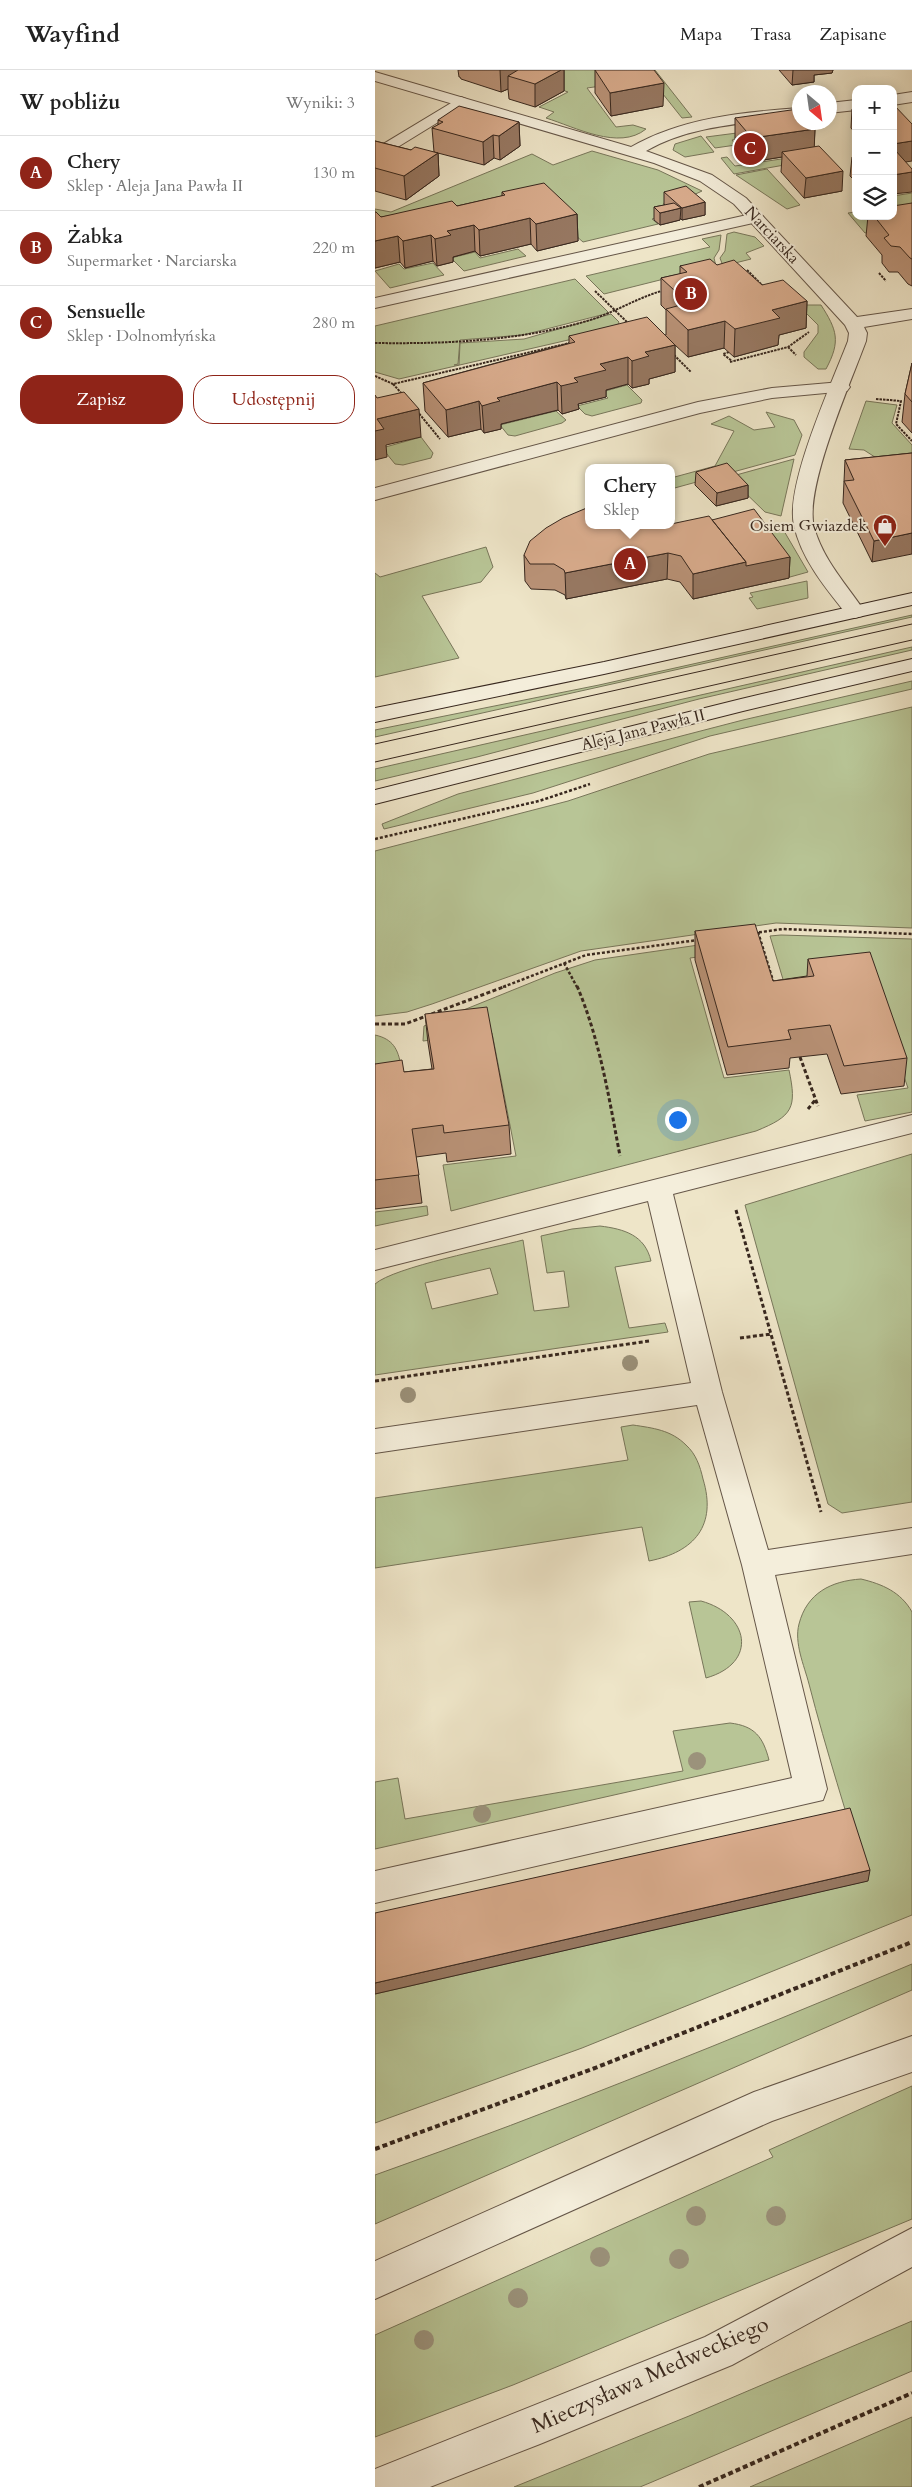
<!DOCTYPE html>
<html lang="pl">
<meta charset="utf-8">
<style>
:root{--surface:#fff;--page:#f6f6f6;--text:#222;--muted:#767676;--line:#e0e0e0;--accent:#8f2418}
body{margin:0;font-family:Cardo,serif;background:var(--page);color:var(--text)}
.controls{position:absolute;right:15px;top:15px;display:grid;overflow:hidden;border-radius:10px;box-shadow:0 2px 12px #0003}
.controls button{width:45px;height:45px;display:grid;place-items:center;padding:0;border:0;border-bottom:1px solid var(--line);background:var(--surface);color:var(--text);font:25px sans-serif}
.compass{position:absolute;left:417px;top:15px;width:45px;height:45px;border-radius:50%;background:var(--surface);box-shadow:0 2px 12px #0003;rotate:151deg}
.you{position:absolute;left:302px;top:1049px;width:18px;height:18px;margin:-12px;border:4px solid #fff;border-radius:50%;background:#1a73e8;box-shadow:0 0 0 8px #1a73e833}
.badge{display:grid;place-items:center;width:32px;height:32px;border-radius:50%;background:var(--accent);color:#fff;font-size:16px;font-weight:700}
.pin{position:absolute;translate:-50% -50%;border:2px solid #fff;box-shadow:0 1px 5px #0006}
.popup{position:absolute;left:210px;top:394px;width:90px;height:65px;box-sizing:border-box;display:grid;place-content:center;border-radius:10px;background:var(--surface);filter:drop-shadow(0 1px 4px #0005);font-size:16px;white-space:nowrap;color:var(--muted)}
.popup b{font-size:19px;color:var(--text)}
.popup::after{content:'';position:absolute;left:50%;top:100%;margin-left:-10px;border:10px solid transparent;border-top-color:var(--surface)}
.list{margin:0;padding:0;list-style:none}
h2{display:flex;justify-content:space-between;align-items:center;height:65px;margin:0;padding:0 20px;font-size:21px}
h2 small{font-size:16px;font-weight:400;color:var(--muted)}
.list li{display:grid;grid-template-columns:32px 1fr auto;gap:15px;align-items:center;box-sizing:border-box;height:75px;padding:0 20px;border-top:1px solid var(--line)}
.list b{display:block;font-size:19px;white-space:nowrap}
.list p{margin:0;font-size:16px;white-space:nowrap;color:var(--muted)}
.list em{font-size:16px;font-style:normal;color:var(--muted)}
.actions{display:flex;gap:10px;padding:15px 20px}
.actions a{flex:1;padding:11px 0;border:1px solid var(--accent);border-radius:20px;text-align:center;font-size:18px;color:var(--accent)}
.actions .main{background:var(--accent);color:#fff}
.icon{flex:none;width:28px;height:28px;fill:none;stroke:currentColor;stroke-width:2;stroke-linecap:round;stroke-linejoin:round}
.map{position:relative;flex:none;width:537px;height:2417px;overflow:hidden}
header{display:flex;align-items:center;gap:30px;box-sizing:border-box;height:70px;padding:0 25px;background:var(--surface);border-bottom:1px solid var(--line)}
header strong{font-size:24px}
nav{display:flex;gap:28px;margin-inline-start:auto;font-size:18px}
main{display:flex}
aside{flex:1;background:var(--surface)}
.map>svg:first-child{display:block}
</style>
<header>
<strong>Wayfind</strong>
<nav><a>Mapa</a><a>Trasa</a><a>Zapisane</a></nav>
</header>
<main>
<aside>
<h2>W pobliżu<small>Wyniki: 3</small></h2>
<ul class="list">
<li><span class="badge">A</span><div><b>Chery</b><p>Sklep · Aleja Jana Pawła II</p></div><em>130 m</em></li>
<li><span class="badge">B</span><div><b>Żabka</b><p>Supermarket · Narciarska</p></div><em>220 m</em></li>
<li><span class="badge">C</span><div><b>Sensuelle</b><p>Sklep · Dolnomłyńska</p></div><em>280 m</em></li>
</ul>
<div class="actions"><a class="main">Zapisz</a><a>Udostępnij</a></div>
</aside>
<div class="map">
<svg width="537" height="2417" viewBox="0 0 537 2417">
<rect width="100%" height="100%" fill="#eee5c8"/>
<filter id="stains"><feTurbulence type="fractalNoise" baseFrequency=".004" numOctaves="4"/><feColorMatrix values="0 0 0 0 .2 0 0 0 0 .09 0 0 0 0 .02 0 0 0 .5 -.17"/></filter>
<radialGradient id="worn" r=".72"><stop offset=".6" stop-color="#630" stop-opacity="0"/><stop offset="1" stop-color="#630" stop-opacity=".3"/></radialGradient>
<path fill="#b8c596" stroke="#78765a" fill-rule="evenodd" d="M180 0H280L317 47 307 48 276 9 212 18 241 57 258 55 271 59C244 81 200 57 171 48L179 42 164 37 193 22 164 12Z
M385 60 390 65 357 70 361 75 340 78 331 67Z
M326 66 339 82 310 87 298 80 300 74Z
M217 81 283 100 327 121 312 128 288 134 298 144 277 149 283 154 208 172 168 137 0 168V139L16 142 157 84 178 95Z
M439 84 443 89 359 104 346 88 352 87 360 96Z
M392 99 425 135 412 139 361 105Z
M537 123V155L490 163 473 143 481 142V146H518V126Z
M359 162 380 167 389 176 371 183 376 189 348 196 345 188 350 181 352 164Z
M346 165 344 180 339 188 341 196 229 224 211 206 335 177 327 169Z
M143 179 151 186 89 201 76 188 100 182 105 188Z
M58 193 69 205 15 218 0 201 24 194 29 199Z
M200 209 234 243 148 265 85 270 83 294 79 295H84L85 273 149 269 236 244 244 252 241 259 24 309 0 302V256Z
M423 235H446C462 260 466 271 451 299H443L429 287V282L443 263V255Z
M252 315 267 330 266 333 217 346 210 344 202 336 233 328 227 322Z
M491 331 522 335 517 353 537 375V394L506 391 489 380 474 379Z
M181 341 191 350 187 353 140 366 133 365 125 355Z
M391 342 419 350 427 365 420 385 296 419V408L340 396 359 361 336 354 354 346 379 360 400 357Z
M46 367 58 383 56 388 28 395 20 394 7 378Z
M419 389 406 446 390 442 354 407Z
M378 461H409L433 502 415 507Z
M111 477 118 497 106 512 47 526 84 588 0 607V503L5 507Z
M432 511 433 528 382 539 374 528 378 527 375 523Z
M537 545V547L0 667V660L224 615Z
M537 577V580L324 629 102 687 0 711V699Z
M537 611V619L335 666 158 723 9 759 7 754 83 724 368 650Z
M537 637V858L401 853 206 881 57 934 32 942 0 946V781L193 731 334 684Z
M406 865 537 869V1042L490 1051 482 1025 533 1018 494 908 410 916 395 866Z
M365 869 378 880 315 888 349 1008 414 1000C422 1038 418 1046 381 1061L76 1141 68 1095 141 1086 117 963 48 971 49 956 180 903 220 890Z
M0 965C18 969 23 979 26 996L0 1020Z
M537 1084V1432L467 1443 453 1434 370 1135Z
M52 1136 53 1145 0 1156V1142Z
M225 1156C249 1159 270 1165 276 1191L240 1197 254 1258 290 1253 293 1262 0 1305V1214C19 1197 118 1178 148 1170L159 1241 194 1237 189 1201 172 1203 166 1166 197 1159ZM115 1198 123 1224 57 1239 50 1213Z
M258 1355C278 1358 296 1360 311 1375 321 1384 325 1396 328 1409 342 1455 320 1482 274 1491L267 1457 0 1498V1428L253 1390 246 1357Z
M486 1509C507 1514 526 1522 537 1542V1845L207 1978 0 2053V1924L492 1811C472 1745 451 1680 434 1614 429 1595 419 1573 424 1554 432 1523 456 1511 486 1509Z
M326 1531C374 1544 384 1593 331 1608L314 1532Z
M355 1653C380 1656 388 1667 394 1690L0 1779V1712L23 1708 30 1749 308 1701 298 1661Z
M537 1894V1920L0 2154V2105C181 2041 360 1968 537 1894Z
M537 2016V2149L138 2315 0 2367V2265L398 2087 394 2080Z
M537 2251V2301L277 2412 265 2417H139L314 2346Z
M537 2347V2417H375Z"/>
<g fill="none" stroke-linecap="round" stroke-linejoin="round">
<g stroke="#655648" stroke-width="2">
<path id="service" d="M86 27 91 29 94 32 91 35 0 91V79Z
M381 143 387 145 389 148 387 151 0 238V228Z
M466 312 472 313 475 317 472 321 397 328 325 343 0 430V418L323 332 397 318Z
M537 1045V1063L298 1124 347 1322 393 1480 537 1458V1484L400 1505 452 1719 448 1730 0 1833V1801L417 1708 367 1495 322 1335 0 1383V1359L316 1313 273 1131 0 1200V1180Z"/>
</g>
<g stroke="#655648" stroke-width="2">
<path id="minor" d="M0 2 256 77C306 48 368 42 424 38V46C373 54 318 54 271 81L337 105 371 128 482 247 537 239V249L489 257 492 263 491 271C476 312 429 418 439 457 448 490 472 515 490 542L487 546 480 548 473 546C452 520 426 489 419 455 410 415 457 313 473 271L474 263 470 255 359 134 325 111 279 93 0 11Z
M537 22V32L518 35V25Z
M481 30V40L454 43V33Z"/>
</g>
<g stroke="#655648" stroke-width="2">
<path id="tertiary" d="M537 1966V2002L397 2051 0 2229V2191L379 2022Z
M537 2158V2197L357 2295 165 2374 55 2417H0V2399L330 2267Z"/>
</g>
<g stroke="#37271e" stroke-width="2">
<path id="secondary" d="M537 523V535L229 604 0 652V638L229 592Z
M537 589V601L368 641 0 734V720L366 629Z"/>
</g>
<path stroke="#37271e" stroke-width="2" stroke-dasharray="2.5 1" stroke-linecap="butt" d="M372 200 390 218
M504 203 511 211
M220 221 255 255
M0 273C71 274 143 271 212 251 239 243 263 227 290 220
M413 277 421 285
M354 282 348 284 357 291
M299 285 316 302
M355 292 413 277 434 262
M0 306 18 314 199 272
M18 314 28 325
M501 329 526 331 521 354 537 371
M42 341 65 369"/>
<path stroke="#37271e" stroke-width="2.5" stroke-dasharray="3 2" stroke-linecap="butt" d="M0 769 164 731 215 714
M383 862 399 914
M379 863 408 859 537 864
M189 893 202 917
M128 917 211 885 323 870"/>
<path stroke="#37271e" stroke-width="3" stroke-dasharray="4 2.5" stroke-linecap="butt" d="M202 916C225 970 234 1028 245 1086
M0 954H30L131 916
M425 987 443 1036
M433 1039 441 1029
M361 1140 446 1442
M365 1268 396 1264
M0 1311 274 1271"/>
<path stroke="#37271e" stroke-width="4" stroke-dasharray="5 3" stroke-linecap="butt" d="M0 2079 220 1998 537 1872
M324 2417 537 2323"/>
<use href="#service" fill="#f4eedb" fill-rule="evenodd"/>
<use href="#minor" fill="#f4eedb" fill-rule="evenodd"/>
<use href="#tertiary" fill="#f4eedb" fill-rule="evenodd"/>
<use href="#secondary" fill="#f4eedb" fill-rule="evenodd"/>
<path stroke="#37271e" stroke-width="1" d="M0 674 537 554
M0 692 537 570"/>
</g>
<g fill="#9b927b">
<circle cx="255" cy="1293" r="8"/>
<circle cx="33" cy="1325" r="8"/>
<circle cx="322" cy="1691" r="9"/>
<circle cx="107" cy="1744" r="9"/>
<circle cx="321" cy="2146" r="10"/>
<circle cx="401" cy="2146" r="10"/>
<circle cx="225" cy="2187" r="10"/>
<circle cx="304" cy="2189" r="10"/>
<circle cx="143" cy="2228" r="10"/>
<circle cx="49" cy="2270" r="10"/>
</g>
<path fill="#ba9378" stroke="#37271e" d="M83 0H189V21L160 37 134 29 133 19 126 22 86 9 85 7H84Z
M220 0 288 36 236 46 220 23Z
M404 0H458L457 3 439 5V12L417 15Z
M481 38V64L476 58 477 39Z
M360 48 440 59 439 77 467 121 429 128 406 102 407 87 376 92 360 71Z
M63 50 144 52 145 76 125 90 119 88 109 95 59 82 57 58 63 55Z
M0 71 36 80 63 83 64 106 31 130 0 121Z
M481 86V112L475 106 477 87Z
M127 122 202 144 203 171 162 181 156 174 105 186 100 181 78 187V192L62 196 58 191 30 198 25 192 0 198V142L6 147 82 136 127 126Z
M289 122 330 132V145L307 150 305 148V150L285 155 279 150V137L290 135 289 134Z
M537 133V216L533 214 523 202H514L507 193V185L491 166 493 146H518Z
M342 195 387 215 432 231 431 258 404 265 403 275 359 287 349 278 313 287 300 275V302L274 309V314L257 318 253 314 231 320V327L203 334 204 339 187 344 183 340 126 354V359L109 363 106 359 73 367 50 341 48 313 194 273V266L291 265V240L286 235V208L305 204V196Z
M537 293V363L527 352 530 324Z
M537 383 497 492 468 433 470 390Z
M321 402 373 415V428L341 436 320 415Z
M337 450 415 487 414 508 318 529 305 512 292 509 191 529 190 525 180 520 156 519 150 511 149 485 288 456Z
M320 861 398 911 432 906 433 889 532 988 529 1016 466 1024 452 984 415 988 414 998 352 1005 320 890Z
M50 944 134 1055 136 1084 72 1092 71 1083 41 1087 47 1133 0 1139V994L29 1002 57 999 53 973Z"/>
<path fill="#977862" stroke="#37271e" d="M125 0H168L133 6V19L126 22Z
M186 0H189V21L160 37V14Z
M418 0H458L457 3 439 5V12L417 15Z
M289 13 288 36 236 46 235 23Z
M144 52 145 76 125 90 124 66Z
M440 59 439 83 407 82V87L376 92 377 68Z
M118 65 119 88 109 95 108 72Z
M537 71V91L518 94V74Z
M63 83 64 106 31 130 29 106Z
M468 101 467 121 429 128 431 108Z
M537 102V122L518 124V105Z
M330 132V145L307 150V138Z
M306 138 305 150 285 155V143Z
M202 144 203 171 162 181 161 154Z
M155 148 156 174 105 186 104 160Z
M99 155 100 181 78 187V192L62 196 60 169 72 161Z
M56 165 58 191 30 198 28 171Z
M23 166 25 192 0 198V171Z
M432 231 431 258 404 265 403 275 359 287 360 259 397 240Z
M350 251 349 278 313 287V260Z
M300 275V302L274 309V314L257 318V291L270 282Z
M253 287V314L231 320V327L203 334 204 339 187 344 186 316 199 308 225 294Z
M182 312 183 340 126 354V359L109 363 107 336 122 328Z
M104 331 106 359 73 367 71 340Z
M44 339 46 367 11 375 12 387 0 390V361L2 349Z
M373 415V428L341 436 342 423Z
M537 463V484L497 492 499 471Z
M293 483 292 509 191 529 190 503Z
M415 487 414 508 318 529V504L371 492Z
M495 1800 493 1811 0 1924V1913Z"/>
<path fill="#d8ab8c" stroke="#37271e" d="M143 0H186L160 14 133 6Z
M220 0H279L289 13 235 23Z
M518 34 537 54V71L518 74Z
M84 36 144 52 124 66 118 65 108 72 57 58 68 52 63 50Z
M481 38V43L477 39Z
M423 39 424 41V52H435L440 59 377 68 360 48Z
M0 71 36 80 40 77 63 83 29 106 0 98Z
M444 76 468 101 431 108 407 82Z
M518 80H520L537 99V102L518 105Z
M481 86V91L477 87Z
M169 113 202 144 161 154 155 148 104 160 99 155 72 161 76 165 60 169 56 165 28 171 23 166 0 171V142H1L6 147 77 131 82 136 130 125 127 122Z
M311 116 330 132 307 138 289 122Z
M299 133 306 138 285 143 279 137Z
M537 133V189L535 188 525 177 516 176 509 168 514 165 499 146H518V136Z
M335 189 342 195 359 190 387 215 408 210 432 231 397 240 405 248 360 259 350 251 313 260 291 239 313 233 286 208 312 202 305 196Z
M272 247 300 275 270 282 274 286 257 291 253 287 225 294 231 300 199 308 203 312 186 316 182 312 122 328 125 331 117 333 107 336 104 331 71 340 48 313 200 272 194 266Z
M537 293V332L530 324Z
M29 322 44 339 2 349 9 359 0 361V325L2 328Z
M537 383V463L499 471 469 411 479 410 470 390Z
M352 393 373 415 342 423 321 402Z
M214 437V455H296V454L334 446 371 492 318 504 306 486 293 483 190 503 189 500 179 494H155L149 485 155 471 171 458 188 448Z
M379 439 415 487 371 496V492L337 450Z
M380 854 398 911 439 906 433 889 495 882 532 988 469 996 455 955 413 960 416 969 353 977 320 861Z
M112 937 134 1055 69 1063 68 1055 37 1059 44 1105 0 1110V994L27 990 29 1002 59 999 50 944Z
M475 1738 495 1800 0 1913V1843Z"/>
<defs>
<g id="shop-pin" transform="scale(1.25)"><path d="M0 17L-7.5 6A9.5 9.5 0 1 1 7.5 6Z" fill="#8f2418" stroke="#f4eedb"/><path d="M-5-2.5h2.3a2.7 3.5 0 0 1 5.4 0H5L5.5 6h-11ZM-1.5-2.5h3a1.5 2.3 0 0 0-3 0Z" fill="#fff"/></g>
</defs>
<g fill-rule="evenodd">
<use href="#shop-pin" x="510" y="456"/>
</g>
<g text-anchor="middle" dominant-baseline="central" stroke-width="4" stroke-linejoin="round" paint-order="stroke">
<g font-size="16" fill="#37271e" stroke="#f4eedb">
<text transform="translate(397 165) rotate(47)">Narciarska</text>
<text transform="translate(268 660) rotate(-14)">Aleja Jana Pawła II</text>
</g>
<g font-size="16" fill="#37271e" stroke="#f4eedb" text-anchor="end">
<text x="492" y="456">Osiem Gwiazdek</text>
</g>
<g font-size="22" fill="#37271e" stroke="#f4eedb">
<text transform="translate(275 2305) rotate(-24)">Mieczysława Medweckiego</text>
</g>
</g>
<rect width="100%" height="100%" filter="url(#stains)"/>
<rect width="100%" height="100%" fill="url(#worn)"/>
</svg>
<div class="controls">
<button>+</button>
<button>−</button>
<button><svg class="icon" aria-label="layers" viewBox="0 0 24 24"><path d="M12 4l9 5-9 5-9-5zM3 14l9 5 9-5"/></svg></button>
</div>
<svg class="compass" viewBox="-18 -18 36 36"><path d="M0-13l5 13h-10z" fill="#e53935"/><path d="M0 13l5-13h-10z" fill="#767676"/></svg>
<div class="you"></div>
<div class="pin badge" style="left:255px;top:494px">A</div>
<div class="popup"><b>Chery</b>Sklep</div>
<div class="pin badge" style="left:316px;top:224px">B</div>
<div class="pin badge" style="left:375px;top:79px">C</div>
</div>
</main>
